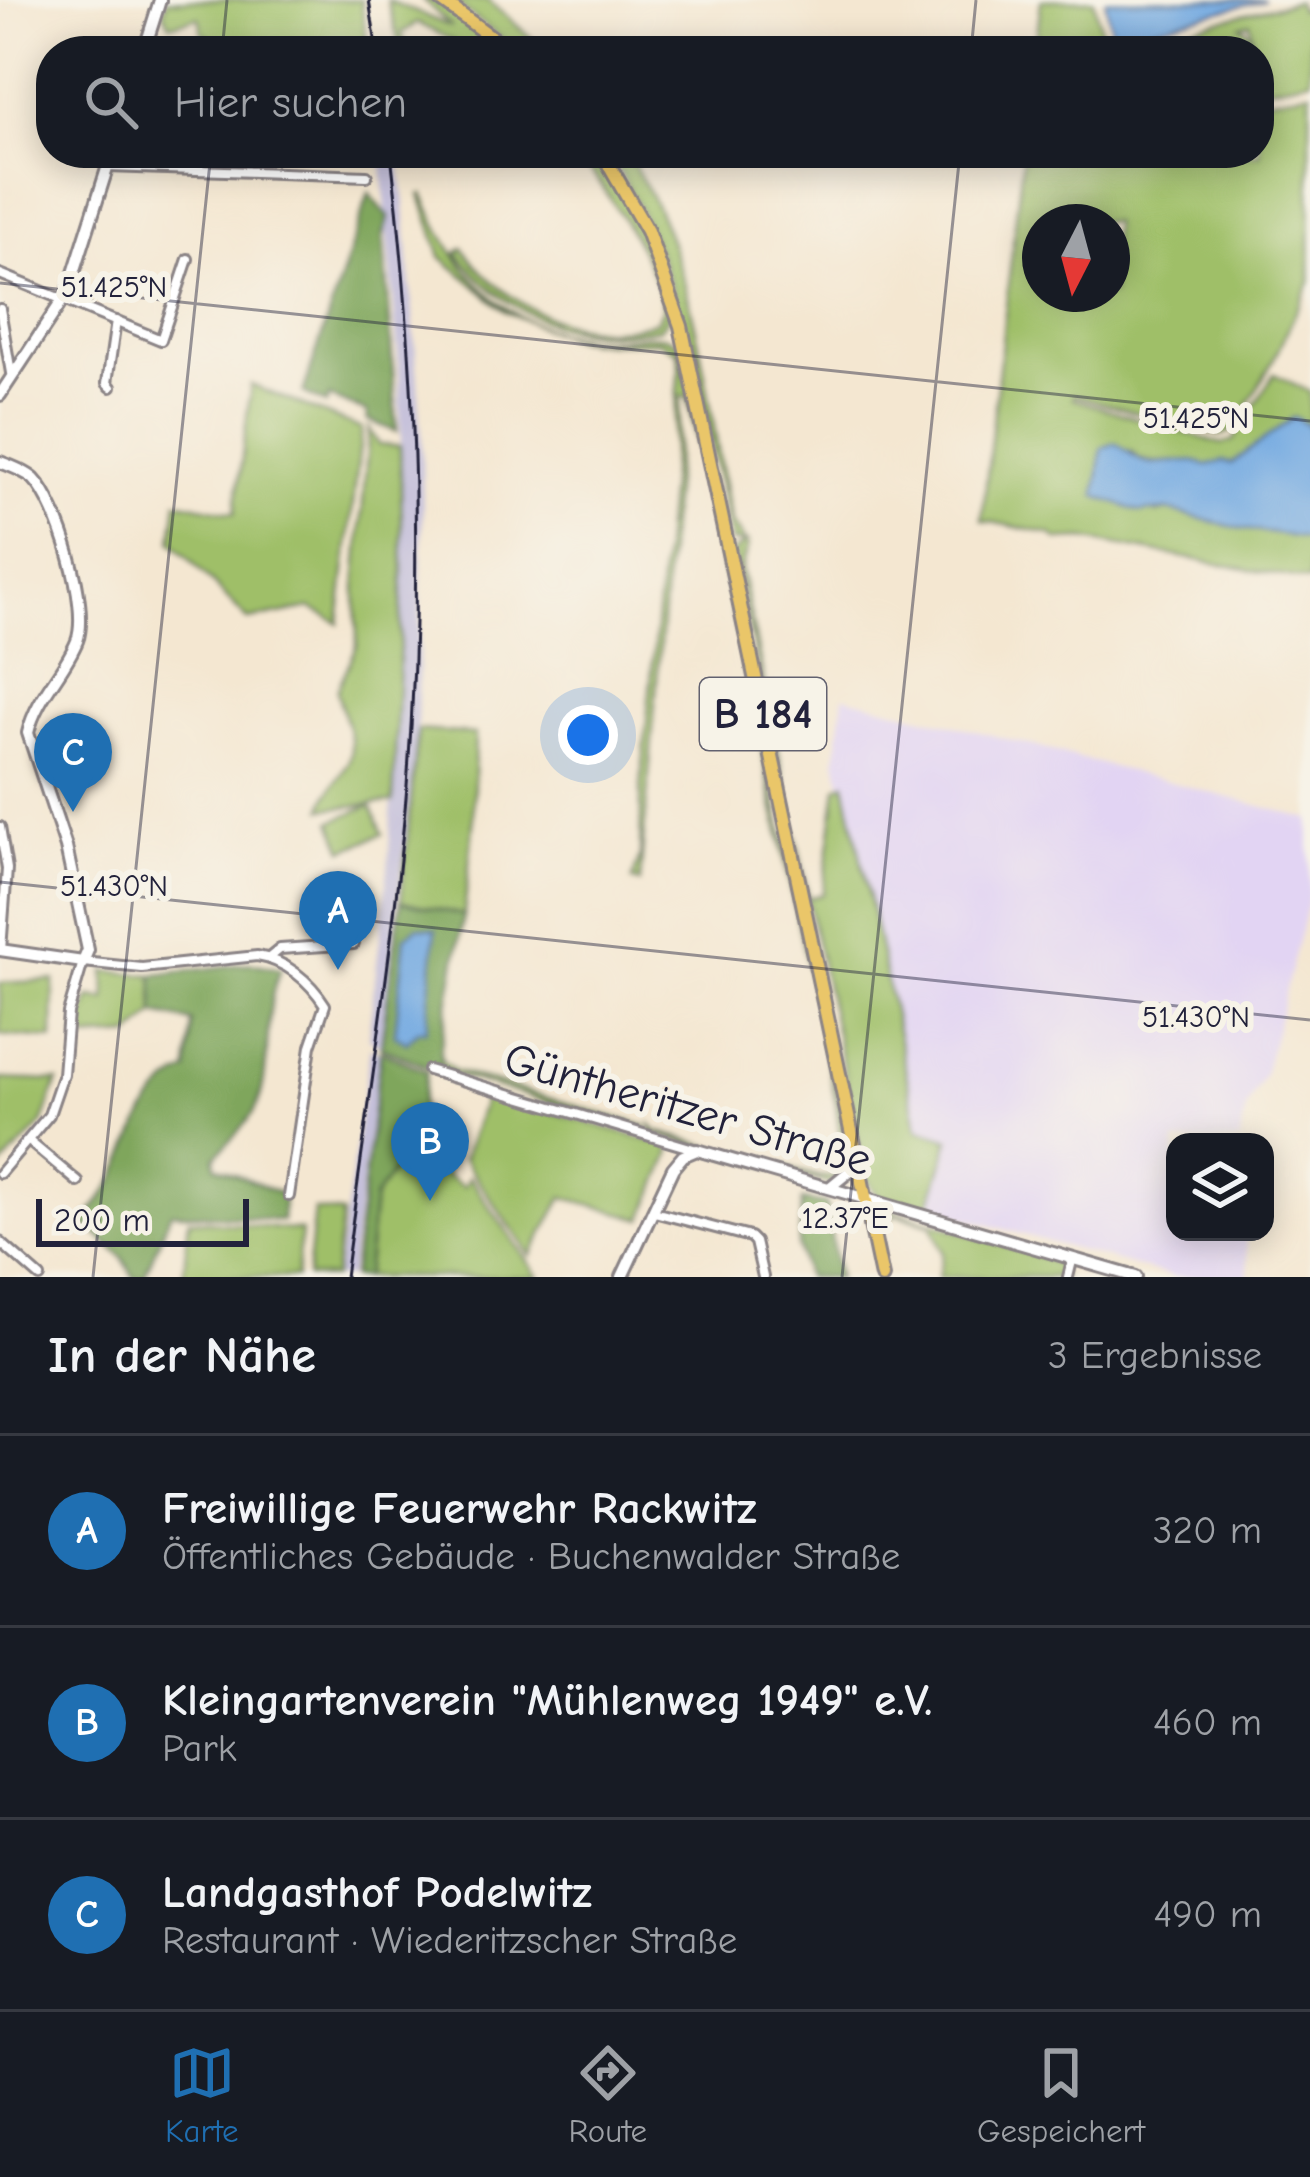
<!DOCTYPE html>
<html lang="de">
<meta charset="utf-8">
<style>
:root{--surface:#171b24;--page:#242831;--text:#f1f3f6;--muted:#9ea1a6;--line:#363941;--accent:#1f6fb2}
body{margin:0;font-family:"Comic Neue",sans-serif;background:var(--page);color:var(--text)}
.controls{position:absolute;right:36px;bottom:36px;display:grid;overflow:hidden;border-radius:24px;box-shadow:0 6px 30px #0003}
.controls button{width:108px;height:108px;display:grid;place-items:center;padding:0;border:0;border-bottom:3px solid var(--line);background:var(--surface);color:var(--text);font:60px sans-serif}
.compass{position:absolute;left:1022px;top:204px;width:108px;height:108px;border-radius:50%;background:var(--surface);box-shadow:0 6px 30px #0003;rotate:186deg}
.scale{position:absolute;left:36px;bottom:30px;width:213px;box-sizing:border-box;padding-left:12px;border:6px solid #22223b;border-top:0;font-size:33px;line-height:42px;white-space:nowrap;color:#22223b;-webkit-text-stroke:9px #f7f3e8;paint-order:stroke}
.you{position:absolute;left:588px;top:735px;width:42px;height:42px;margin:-30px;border:9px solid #fff;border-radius:50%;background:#1a73e8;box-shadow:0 0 0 18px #1a73e833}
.badge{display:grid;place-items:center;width:78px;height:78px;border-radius:50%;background:var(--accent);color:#fff;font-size:39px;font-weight:700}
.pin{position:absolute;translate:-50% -99px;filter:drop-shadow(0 3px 6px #0008)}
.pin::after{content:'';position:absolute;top:63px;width:42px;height:36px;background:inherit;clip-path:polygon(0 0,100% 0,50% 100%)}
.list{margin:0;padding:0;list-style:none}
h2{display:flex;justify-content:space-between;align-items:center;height:156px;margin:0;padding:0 48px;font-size:51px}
h2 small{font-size:39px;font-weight:400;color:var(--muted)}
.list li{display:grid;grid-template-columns:78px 1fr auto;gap:36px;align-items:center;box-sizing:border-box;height:192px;padding:0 48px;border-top:3px solid var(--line)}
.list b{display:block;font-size:45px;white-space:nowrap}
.list p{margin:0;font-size:39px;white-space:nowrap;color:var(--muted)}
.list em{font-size:39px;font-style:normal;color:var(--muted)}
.icon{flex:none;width:66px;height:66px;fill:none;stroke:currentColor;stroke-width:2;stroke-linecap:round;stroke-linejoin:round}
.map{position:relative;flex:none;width:1310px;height:1277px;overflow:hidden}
.search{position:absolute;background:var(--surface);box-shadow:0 6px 30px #0003;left:36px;right:36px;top:36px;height:132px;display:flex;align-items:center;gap:30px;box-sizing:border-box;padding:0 42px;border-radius:48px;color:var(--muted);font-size:45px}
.sheet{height:732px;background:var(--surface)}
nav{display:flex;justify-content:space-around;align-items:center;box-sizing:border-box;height:168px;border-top:3px solid var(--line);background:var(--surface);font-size:33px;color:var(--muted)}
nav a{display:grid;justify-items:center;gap:6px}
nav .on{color:var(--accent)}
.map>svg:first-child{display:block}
</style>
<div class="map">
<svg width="1310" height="1277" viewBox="0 0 1310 1277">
<rect width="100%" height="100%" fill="#f7f3e8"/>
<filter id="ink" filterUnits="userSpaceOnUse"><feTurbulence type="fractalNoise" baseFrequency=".00833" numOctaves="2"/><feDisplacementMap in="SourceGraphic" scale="24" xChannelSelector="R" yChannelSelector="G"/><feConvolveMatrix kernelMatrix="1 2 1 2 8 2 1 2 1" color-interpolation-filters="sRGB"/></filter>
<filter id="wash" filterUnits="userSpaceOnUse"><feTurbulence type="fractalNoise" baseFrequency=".004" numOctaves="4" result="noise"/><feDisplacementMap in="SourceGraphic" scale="48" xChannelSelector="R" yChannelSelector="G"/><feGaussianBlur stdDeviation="2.7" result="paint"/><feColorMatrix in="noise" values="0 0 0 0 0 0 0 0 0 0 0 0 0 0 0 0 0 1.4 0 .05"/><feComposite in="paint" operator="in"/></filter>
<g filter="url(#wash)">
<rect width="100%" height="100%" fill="#f4e7d1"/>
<path fill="#e2d4f3" d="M844 696 1310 819V894L1264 1075 1246 1108 1239 1142H1175V1232H1241L1246 1240 1249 1277H1174L929 1208 950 1139 919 1129 836 759Z"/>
<path fill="#c5c0da" d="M381 153H399L405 204 422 435 423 518 417 734 381 1046 368 1038 388 867 404 574 399 371Z
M370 1047 380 1052 349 1277H336Z"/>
<path fill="#9fbf68" stroke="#607052" stroke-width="3" fill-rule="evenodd" d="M167 0H361L368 51C311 51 253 59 202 33L199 17 170 25 163 12Z
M387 0 452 27 423 0H435L506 51H473L417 23 402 33 407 51H401Z
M451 0H487L547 51H518Z
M1041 0H1094L1104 40 1114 47 1297 1 1299 10 1310 7V79L1269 87 1263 84 1259 51H1255L1250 23 1241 26 1250 33 1252 51H1035Z
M1310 91V282L1274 359 1233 431 1220 436 1074 395 1073 399 1222 444 1233 441 1274 374 1310 392V426L1294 417 1231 464 1206 466C1180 452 1150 475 1130 450L1156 513 1168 510 1242 529 1310 539V581L1084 539 1058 540 1050 534 982 520 1023 153H1259V100ZM1040 222H1112V294H1040Z
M576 153H599L645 235 672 312 660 328C579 346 507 317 457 253L463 248C503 306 585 348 656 321L663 309C660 271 602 182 576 153Z
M608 153 629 155C640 177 654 199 663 222 702 315 711 424 731 522L748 546 741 569 809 898 823 894 837 787 845 783 918 1129 950 1139 929 1208 924 1211 879 1198 867 1179 733 552 746 542H731C703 408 684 271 608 153Z
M424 194C454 275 515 339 607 340 633 340 655 329 679 342L845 1127C848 1153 853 1171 827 1183L652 1133 651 1125 656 1131 820 1177 832 1176 843 1164 836 1104 687 396 681 397 640 883 632 881 640 855 641 784 680 367 678 352 659 341 605 343 570 338 506 312 441 257 421 195Z
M251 385 362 429 339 623 311 608 248 620 172 541 177 501 235 513Z
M369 428 379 445 400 446 403 570 393 802 323 809C327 788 345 776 350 757 355 736 340 710 337 690L357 646 356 587Z
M418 730 475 734 473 826 464 915 401 901Z
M371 805 383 834 344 850 332 821Z
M105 971 153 975 155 1014 131 1036 78 1039 76 1036 90 998 106 1000Z
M54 980 53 1039 0 1035V983Z
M442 1061 455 1071 646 1126 644 1130 430 1068Z
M0 1079 58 1081 42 1124 0 1169Z
M486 1093 669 1146 671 1153 643 1219 563 1197 531 1256 463 1159Z
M427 1123 453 1157 445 1175 463 1187 469 1177 539 1277H366L374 1198Z
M314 1210 342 1214 334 1277H307Z
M891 1210 1039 1256 1055 1263 1063 1277H938L943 1253 931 1224 896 1214 878 1230 880 1216Z
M189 1219 301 1231 296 1277H183Z"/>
<path fill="#7fa65c" stroke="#50644c" stroke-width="3" d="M369 193 389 217 384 234 397 432 367 420V412L329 397 326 404 303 393Z
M401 901 464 915 440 1051 442 1061 430 1068 381 1047Z
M251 963 281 969C261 1007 274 1078 254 1112 244 1127 227 1144 215 1157L216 1166 284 1195 282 1221 171 1212 144 1277H134L122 1257 83 1222C93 1209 105 1196 113 1182 136 1141 142 1094 188 1071L192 1022 155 1014 153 975Z
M381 1051 427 1072 421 1104 427 1123 374 1198 366 1277H352Z
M802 1200 826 1204 838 1277H806L798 1247Z"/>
<path fill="#72a9e1" stroke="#4a668e" stroke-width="3" d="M1105 0H1265L1113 38Z
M1294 417 1310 426V539L1242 529 1168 510 1140 512 1096 496 1102 448 1115 443C1127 449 1135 461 1149 463 1169 466 1187 455 1206 466L1223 461 1231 464Z
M417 927 436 929 426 1030H418L407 1042 395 1035 405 937Z"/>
</g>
<g filter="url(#ink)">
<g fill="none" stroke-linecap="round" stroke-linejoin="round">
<g stroke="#8b8486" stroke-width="14">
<path id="minor" d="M108 167 367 176
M0 274 161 340 188 259
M0 309 11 373
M111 387 107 383 116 321
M0 827 7 869 1 950
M269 958 280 949 354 944
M428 1070 697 1150
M30 1142 78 1182
M0 1173 49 1115 63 1074 68 1013 83 962 142 968 257 956C285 960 310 981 325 1005L311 1046 289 1196
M654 1212 750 1237 755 1242 763 1277
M0 1242 40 1277
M1068 1277 1072 1261"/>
</g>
<g stroke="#8b8486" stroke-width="16">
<path id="tertiary" d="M144 51 160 0
M0 395 68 292 112 153
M0 462C11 466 25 471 34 479 59 505 90 607 77 641 64 673 36 697 28 733L66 847 88 950 83 962 0 950
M829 1188 857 1165
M622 1277 673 1168 683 1156 697 1150 1136 1277"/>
</g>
<g stroke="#8b8486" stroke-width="18">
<path id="primary" d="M441 0 510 51
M602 153 647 231 681 326 882 1277"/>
</g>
<use href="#minor" stroke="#fff" stroke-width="8"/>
<use href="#tertiary" stroke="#fff" stroke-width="10"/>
<use href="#primary" stroke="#eac669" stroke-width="12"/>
<path stroke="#22223b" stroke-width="3" d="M369 0 377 51
M345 1277C366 1117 392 959 406 798 424 583 416 367 391 153"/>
</g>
</g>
<path fill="none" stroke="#22223b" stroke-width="3" stroke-opacity="0.45" d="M222 51 227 0M971 51 976 0M0 283 1310 421M0 882 1310 1020M93 1277 211 153M842 1277 960 153"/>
<g text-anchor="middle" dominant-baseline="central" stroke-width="12" stroke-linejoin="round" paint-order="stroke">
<rect fill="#f7f3e8" stroke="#62616f" stroke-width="3" x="700" y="678" width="126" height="72" rx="9"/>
<g font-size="42" font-weight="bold" fill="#22223b">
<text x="763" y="714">B 184</text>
</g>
<g font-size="45" fill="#22223b" stroke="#f7f3e8">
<text transform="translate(688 1109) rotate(16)">Güntheritzer Straße</text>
</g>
</g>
<g font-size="30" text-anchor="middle" fill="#22223b" stroke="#f7f3e8" stroke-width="12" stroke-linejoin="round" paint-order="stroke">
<text x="114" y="297">51.425°N</text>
<text x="1196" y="428">51.425°N</text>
<text x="114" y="896">51.430°N</text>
<text x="1196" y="1027">51.430°N</text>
<text x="845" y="1228">12.37°E</text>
</g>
</svg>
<div class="controls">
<button><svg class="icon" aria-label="layers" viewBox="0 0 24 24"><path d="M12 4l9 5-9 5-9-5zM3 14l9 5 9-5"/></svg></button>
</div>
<svg class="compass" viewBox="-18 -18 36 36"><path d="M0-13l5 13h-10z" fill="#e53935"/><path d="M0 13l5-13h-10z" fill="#9ea1a6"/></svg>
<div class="scale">200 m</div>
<div class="you"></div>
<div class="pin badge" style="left:338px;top:970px">A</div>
<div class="pin badge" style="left:430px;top:1201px">B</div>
<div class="pin badge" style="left:73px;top:812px">C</div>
<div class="search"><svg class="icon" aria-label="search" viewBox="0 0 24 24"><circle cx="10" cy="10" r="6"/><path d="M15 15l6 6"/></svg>Hier suchen</div>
</div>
<section class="sheet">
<h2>In der Nähe<small>3 Ergebnisse</small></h2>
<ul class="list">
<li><span class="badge">A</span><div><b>Freiwillige Feuerwehr Rackwitz</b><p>Öffentliches Gebäude · Buchenwalder Straße</p></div><em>320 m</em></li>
<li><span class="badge">B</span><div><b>Kleingartenverein &quot;Mühlenweg 1949&quot; e.V.</b><p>Park</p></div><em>460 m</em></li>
<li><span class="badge">C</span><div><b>Landgasthof Podelwitz</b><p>Restaurant · Wiederitzscher Straße</p></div><em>490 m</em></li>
</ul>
</section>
<nav>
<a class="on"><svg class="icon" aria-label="map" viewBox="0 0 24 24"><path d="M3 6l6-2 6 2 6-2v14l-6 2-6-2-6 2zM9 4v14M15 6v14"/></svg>Karte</a>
<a><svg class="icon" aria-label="directions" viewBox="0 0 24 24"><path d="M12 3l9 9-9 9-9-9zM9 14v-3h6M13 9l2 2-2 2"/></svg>Route</a>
<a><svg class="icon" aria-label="saved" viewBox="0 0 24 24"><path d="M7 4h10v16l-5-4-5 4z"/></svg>Gespeichert</a>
</nav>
